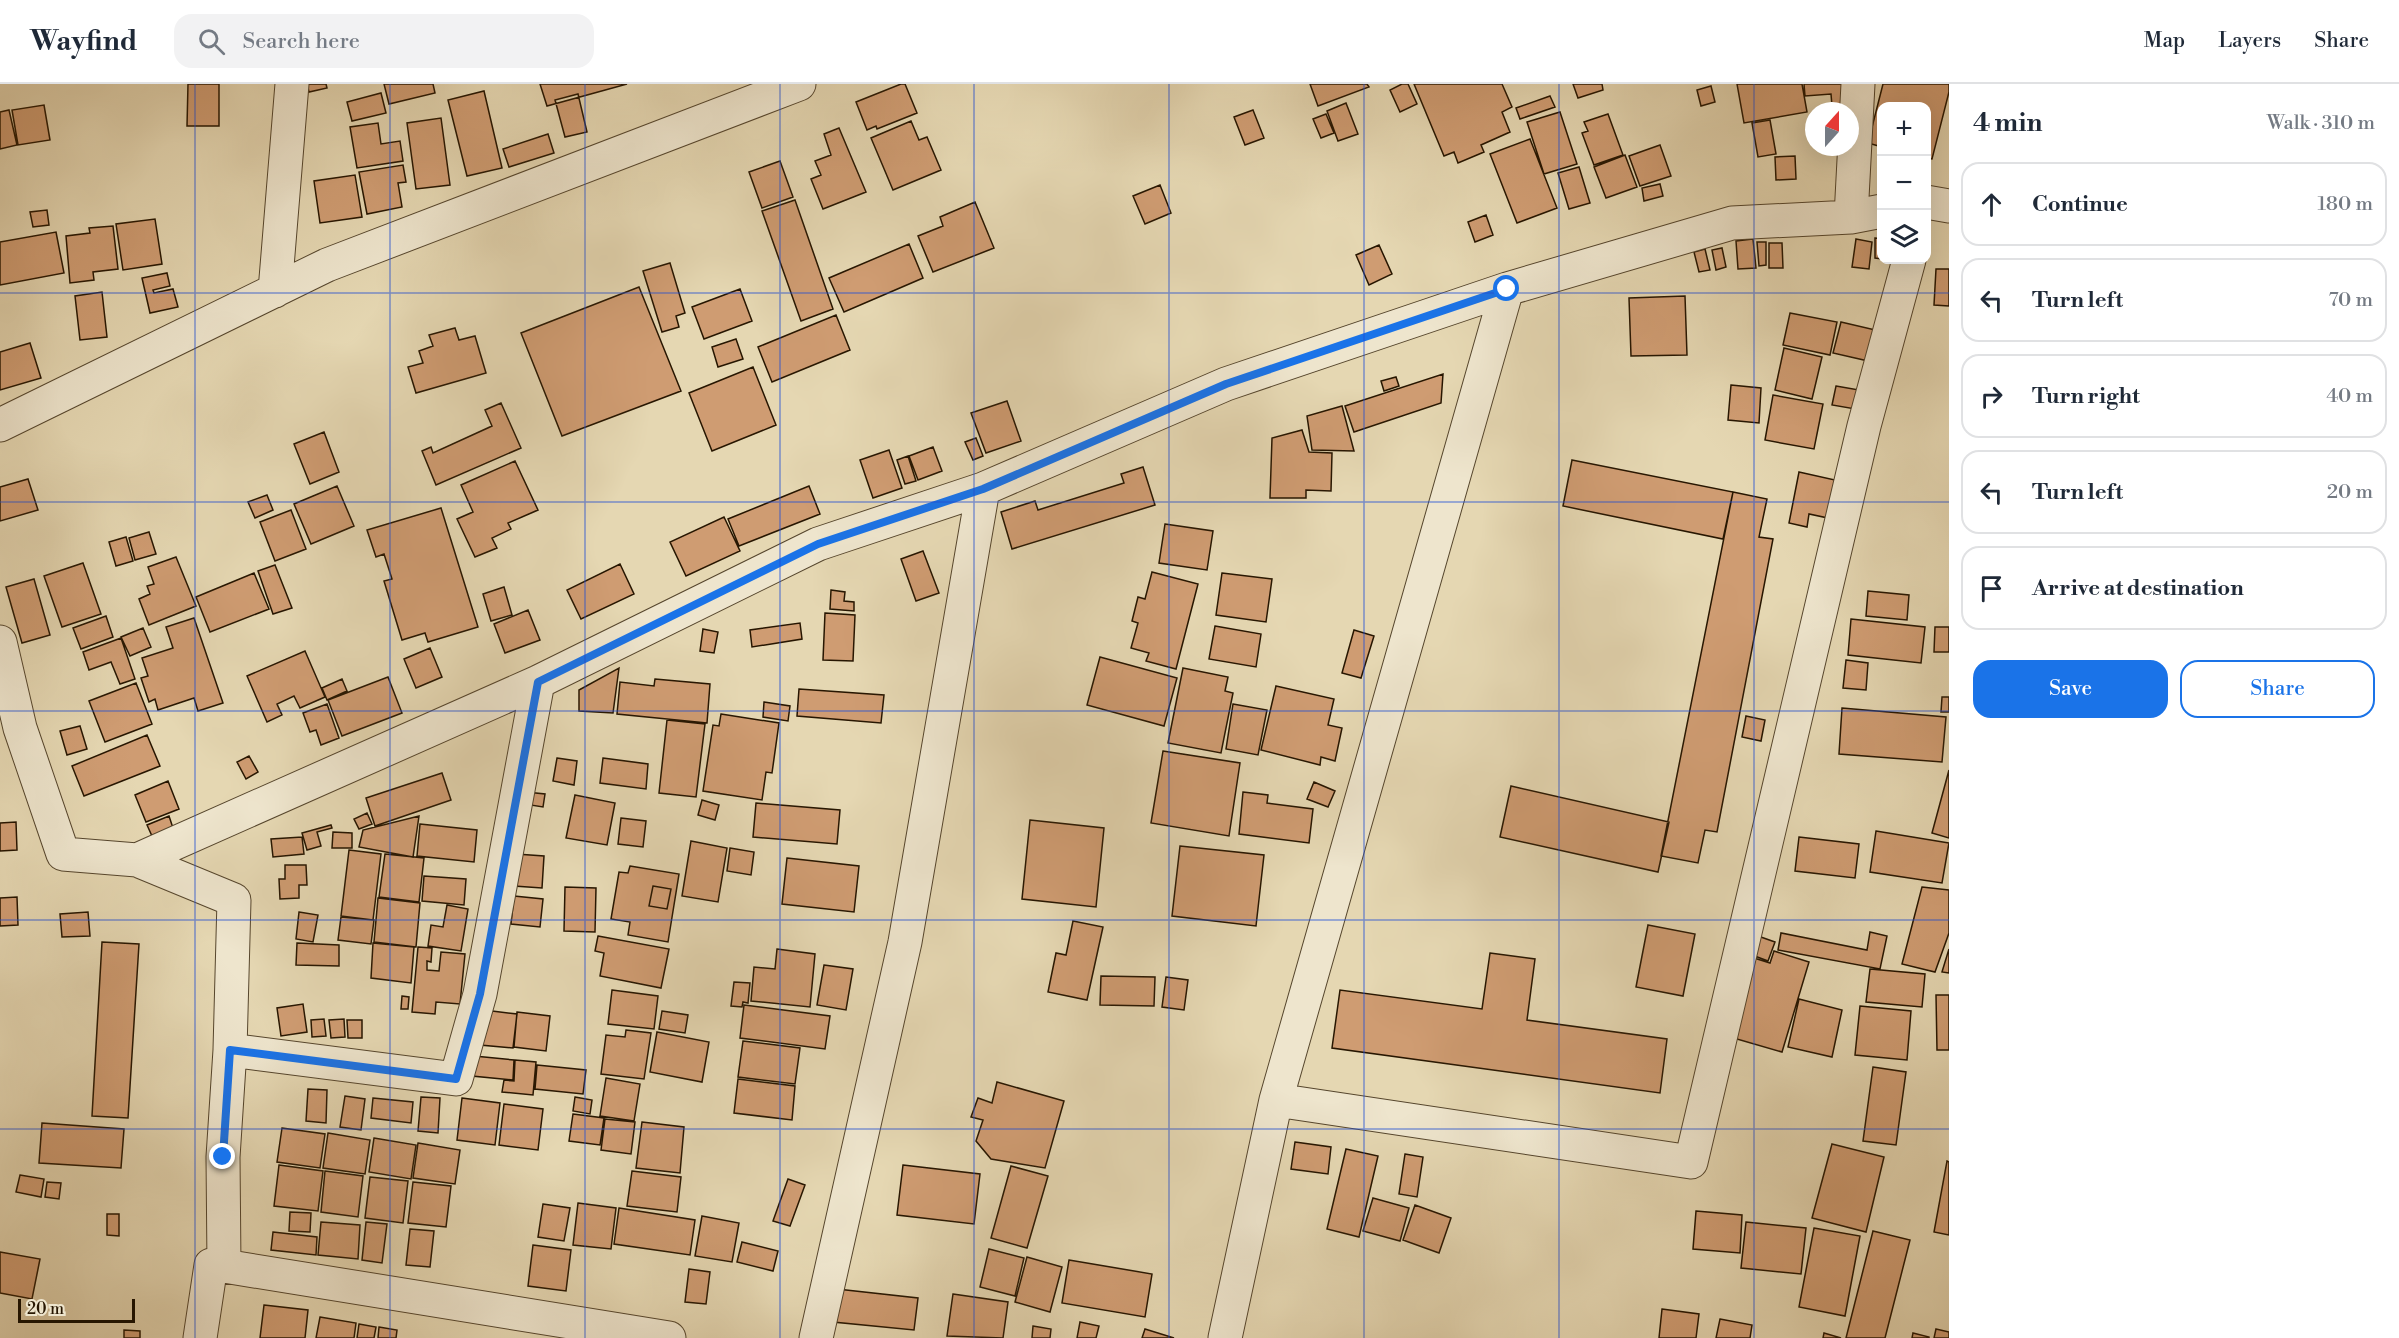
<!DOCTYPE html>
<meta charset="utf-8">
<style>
:root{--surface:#fff;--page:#f2f2f3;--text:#1f2937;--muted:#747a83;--line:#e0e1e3;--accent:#1a73e8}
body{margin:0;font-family:"Libre Bodoni",serif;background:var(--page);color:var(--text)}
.controls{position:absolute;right:18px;top:18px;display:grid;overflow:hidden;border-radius:12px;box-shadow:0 6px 24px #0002}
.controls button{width:54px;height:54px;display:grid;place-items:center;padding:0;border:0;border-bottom:2px solid var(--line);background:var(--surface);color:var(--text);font:30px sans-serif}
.compass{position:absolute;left:1805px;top:18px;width:54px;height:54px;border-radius:50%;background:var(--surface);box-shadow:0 6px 24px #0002;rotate:21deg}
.scale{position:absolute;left:18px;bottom:15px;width:117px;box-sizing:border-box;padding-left:6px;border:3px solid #271601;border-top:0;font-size:16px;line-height:21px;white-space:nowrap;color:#271601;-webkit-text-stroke:4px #eee5cd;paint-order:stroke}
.stop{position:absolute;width:18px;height:18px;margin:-14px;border:4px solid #1a73e8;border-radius:50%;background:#fff}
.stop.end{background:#1a73e8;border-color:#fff;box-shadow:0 2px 6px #0008}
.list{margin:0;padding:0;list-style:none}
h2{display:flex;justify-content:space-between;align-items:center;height:78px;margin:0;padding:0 24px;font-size:26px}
h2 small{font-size:20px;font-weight:400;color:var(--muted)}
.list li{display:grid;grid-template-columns:39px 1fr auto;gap:18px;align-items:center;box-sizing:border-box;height:84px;margin:0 12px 12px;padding:0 12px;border:2px solid var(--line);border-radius:18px}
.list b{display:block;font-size:22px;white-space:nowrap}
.list em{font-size:20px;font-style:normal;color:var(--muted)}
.actions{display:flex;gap:12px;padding:18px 24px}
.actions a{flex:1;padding:14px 0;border:2px solid var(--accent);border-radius:18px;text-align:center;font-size:21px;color:var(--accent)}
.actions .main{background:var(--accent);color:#fff}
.icon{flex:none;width:33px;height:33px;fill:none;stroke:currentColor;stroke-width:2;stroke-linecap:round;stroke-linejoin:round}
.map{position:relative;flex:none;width:1949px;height:1254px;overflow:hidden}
header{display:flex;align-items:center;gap:36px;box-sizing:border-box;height:84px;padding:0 30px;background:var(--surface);border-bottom:2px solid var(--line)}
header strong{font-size:28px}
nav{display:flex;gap:33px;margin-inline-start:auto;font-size:21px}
.search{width:420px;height:54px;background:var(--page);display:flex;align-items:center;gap:15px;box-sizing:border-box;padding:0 21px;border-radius:18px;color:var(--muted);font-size:22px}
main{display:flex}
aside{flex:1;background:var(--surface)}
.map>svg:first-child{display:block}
</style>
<header>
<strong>Wayfind</strong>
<div class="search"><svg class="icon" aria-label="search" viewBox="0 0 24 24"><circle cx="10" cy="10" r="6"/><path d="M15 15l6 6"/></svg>Search here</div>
<nav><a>Map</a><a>Layers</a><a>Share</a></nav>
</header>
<main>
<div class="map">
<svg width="1949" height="1254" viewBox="0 0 1949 1254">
<rect width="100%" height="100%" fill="#e5d7b2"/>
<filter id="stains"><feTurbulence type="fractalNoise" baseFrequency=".00333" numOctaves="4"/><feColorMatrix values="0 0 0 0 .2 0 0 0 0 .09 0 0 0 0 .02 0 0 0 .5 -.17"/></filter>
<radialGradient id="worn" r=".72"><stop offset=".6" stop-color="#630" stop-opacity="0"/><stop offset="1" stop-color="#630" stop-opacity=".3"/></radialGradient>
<path fill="#cf9c72" stroke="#271601" stroke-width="1.5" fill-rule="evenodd" d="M188 0H219V42H187Z
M307 0H326L327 4 309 8Z
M384 0H433L435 9 389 20Z
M540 0H627L547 22Z
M901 0H905L917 29 877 45 876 42 867 46 856 18Z
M1310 0H1367L1369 3 1318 22Z
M1402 0H1408L1417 20 1400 28 1390 6Z
M1414 0H1502L1512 23 1502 28 1510 48 1481 61 1484 68 1458 79 1454 68 1444 72Z
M1573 0H1602L1603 6 1578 14Z
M1737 0H1802L1807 28 1744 39Z
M1804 0H1850L1852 21 1832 22 1831 10 1805 12Z
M1883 0H1949V8L1932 75 1926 74V22H1882V63L1868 59Z
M1711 2 1715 18 1701 22 1697 6Z
M484 7 502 84 467 92 448 16Z
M381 9 386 29 352 37 347 18Z
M578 10 587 48 565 53 555 16Z
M1550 12 1555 23 1520 35 1516 24Z
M1346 19 1358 50 1338 57 1327 27Z
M44 21 50 56 18 61 12 26Z
M9 26 17 61 0 65V28Z
M1253 26 1264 54 1245 61 1234 33Z
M1560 28 1577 80 1544 90 1527 38Z
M1326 30 1334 49 1321 54 1313 35Z
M1608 30 1623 71 1594 81 1582 49 1588 47 1584 38Z
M441 34 450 101 416 105 407 39Z
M1770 36 1776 70 1758 73 1752 39Z
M911 37 919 56 927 53 941 86 893 106 871 54Z
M378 39 381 60 400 57 403 77 357 84 350 43Z
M839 44 866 108 823 125 811 95 821 91 815 77 831 71 824 50Z
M548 50 554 69 509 83 503 65Z
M1530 55 1557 124 1517 139 1490 70Z
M1660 61 1671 92 1640 102 1629 72Z
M1625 71 1637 103 1606 114 1594 83Z
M1795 72 1796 95 1776 96 1775 73Z
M780 77 793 113 762 124 749 88Z
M403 81 406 98 398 99 402 123 367 130 359 88Z
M1579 83 1590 119 1569 125 1558 89Z
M355 91 362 133 320 139 314 97Z
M1660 100 1663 112 1644 117 1642 104Z
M1160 101 1171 129 1145 140 1133 112Z
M795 116 833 225 801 237 762 127Z
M975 118 994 164 933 188 918 152 943 142 940 133Z
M47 126 49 141 33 143 30 128Z
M1486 131 1493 151 1475 158 1468 138Z
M155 135 162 180 123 186 116 140Z
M113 142 118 185 93 188 94 196 70 199 66 152 90 149 89 144Z
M56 148 64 189 0 201V158Z
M1875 154 1882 155V175L1875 174Z
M1753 155 1756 184 1738 185 1736 157Z
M1856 155 1872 158 1869 185 1852 183Z
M1757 158H1766V181L1759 182Z
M1769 159H1782L1783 184H1769Z
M909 160 923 194 844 228 829 194Z
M1379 161 1392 190 1369 201 1356 171Z
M1722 164 1726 183 1716 186 1712 166Z
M1705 165 1710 186 1699 188 1694 168Z
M670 179 685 229 676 232 679 243 662 248 643 187Z
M1936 185H1949V222L1934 221Z
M167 189 170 202 153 206 154 209 173 205 178 223 150 229 142 194Z
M639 203 681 307 562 352 521 249Z
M740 205 752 237 704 255 692 223Z
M102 208 107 253 80 256 75 212Z
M1685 212 1687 271 1631 272 1629 214Z
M1790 229 1837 238 1830 271 1783 261Z
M836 231 850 266 772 298 758 263Z
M1841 238 1884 248 1877 279 1833 269Z
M455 244 459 256 475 252 486 289 416 309 408 283 423 279 419 267 433 262 429 251Z
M736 255 743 275 718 283 712 263Z
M30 259 41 294 0 306V268Z
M1784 264 1822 273 1812 315 1775 306Z
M753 283 776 341 712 367 689 309Z
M1443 290 1441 319 1354 348 1345 322Z
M1396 293 1399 302 1384 307 1381 297Z
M1731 301 1761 304 1759 339 1728 336Z
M1836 302 1865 307 1861 326 1832 321Z
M1773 311 1823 320 1814 365 1765 356Z
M1007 317 1021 357 986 369 971 329Z
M501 319 521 364 436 401 422 367 431 363 433 369 492 342 485 326Z
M1342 322 1354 367 1312 366 1307 332Z
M1302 346 1309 368 1332 369 1331 407 1306 406V414H1270L1272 354Z
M324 348 339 388 310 400 294 360Z
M976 354 983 372 973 376 965 358Z
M933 363 942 387 918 396 909 372Z
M889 366 902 404 873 414 860 376Z
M908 372 916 397 905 400 897 376Z
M1572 376 1733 408 1723 455 1563 422Z
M515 377 538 426 508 439 511 445 492 454 497 464 475 473 457 435 473 428 461 401Z
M1143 383 1155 421 1012 465 1001 428 1035 417 1038 426 1124 399 1121 390Z
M1799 388 1835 396 1828 434 1809 430 1807 443 1789 439Z
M28 395 38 426 0 437V403Z
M337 402 354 442 311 460 294 420Z
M809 402 820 430 739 462 728 435Z
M1733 408 1767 415 1759 453 1773 455 1717 748 1705 746 1698 779 1661 772Z
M267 411 273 426 255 434 248 418Z
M441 424 478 543 428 558 425 549 402 556 384 497 392 495 384 470 376 473 367 446Z
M291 426 306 465 275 477 260 438Z
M724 433 740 467 686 492 670 458Z
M1165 440 1213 447 1207 486 1159 479Z
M149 448 156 470 135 476 129 454Z
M126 453 133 477 116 482 109 458Z
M923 467 939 509 916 517 901 475Z
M176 473 196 522 149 541 139 515 150 510 147 502 154 500 148 483Z
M83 479 101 530 62 543 44 492Z
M620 480 634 510 581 535 567 506Z
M275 481 292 524 273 530 258 487Z
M1152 488 1198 500 1176 585 1146 577 1149 569 1131 564 1138 539 1132 537 1138 513 1145 515Z
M254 489 269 525 210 548 196 513Z
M1222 489 1272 495 1266 538 1216 531Z
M34 495 50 551 22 559 6 503Z
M504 503 512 531 491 537 483 510Z
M831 506 845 508 844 517 854 518V527L830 525Z
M1868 507 1909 511 1907 536 1866 532Z
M528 526 540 556 505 569 494 540Z
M825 529 855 531 853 577 823 576Z
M106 532 113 553 81 565 73 544Z
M194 534 223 619 198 627 194 614 158 626 155 615 149 618 141 594 148 592 142 574 173 564 166 543Z
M1851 535 1925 543 1921 579 1848 571Z
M800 539 802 555 752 563 750 546Z
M1215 542 1261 550 1256 583 1209 575Z
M1935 543H1949V568H1934Z
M143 544 151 563 130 572 121 553Z
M703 545 718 548 714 569 700 567Z
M1354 546 1374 552 1361 594 1342 589Z
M121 554 135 595 120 600 111 578 89 586 83 568Z
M430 564 442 593 416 604 404 575Z
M305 567 325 613 300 624 294 612 277 620 282 631 267 638 247 592Z
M1100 573 1177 594 1164 642 1087 621Z
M1846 576 1868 579 1866 606 1843 604Z
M619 584 613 629 579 627V606Z
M1183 584 1228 593 1225 607 1233 609 1221 669 1168 659Z
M388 593 402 629 342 652 328 616Z
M342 595 347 607 327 616 322 604Z
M655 595 710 600 707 639 617 630 620 598 654 602Z
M136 599 152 640 105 658 89 617Z
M1276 602 1334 615 1328 641 1342 644 1335 677 1321 673 1320 681 1261 666Z
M799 605 884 611 881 639 797 632Z
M1942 613H1949V628H1941Z
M764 618 790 622 788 637 763 633Z
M327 620 339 654 321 661 316 646 310 648 303 629Z
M1233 620 1267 626 1258 671 1226 665Z
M1842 624 1946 633 1942 678 1839 670Z
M721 630 779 639 772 689 766 688 762 716 703 707 713 641 719 642Z
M1746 632 1765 636 1761 657 1742 653Z
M667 636 705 640 696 713 659 709Z
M80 642 87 665 67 671 60 647Z
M147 651 160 682 84 712 72 682Z
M1163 667 1240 679 1229 752 1151 739Z
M249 672 258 688 246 695 237 678Z
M557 674 577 677 574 701 553 697Z
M603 674 648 680 646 705 600 699Z
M1949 686V754L1932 749Z
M442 689 451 716 375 742 366 714Z
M168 697 179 725 146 738 135 711Z
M1314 698 1335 707 1328 723 1307 715Z
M1511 702 1669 738 1658 788 1500 753Z
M526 708 545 710 543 723 524 720Z
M1243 708 1268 711 1267 719 1313 725 1309 759 1239 750Z
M575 711 615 719 607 761 566 754Z
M702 716 719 721 715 736 698 731Z
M756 719 840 726 837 760 753 753Z
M367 729 372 740 359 745 354 735Z
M169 732 173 744 152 752 147 741Z
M419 732 413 773 359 763 363 746Z
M621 734 646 737 643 763 618 760Z
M1030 736 1104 744 1096 823 1022 815Z
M16 738 17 766 0 767V739Z
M420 740 477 746 474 778 417 772Z
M331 741 332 744 317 748 321 762 307 766 302 749Z
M1876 747 1949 759 1942 799 1870 788Z
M333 748 352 749V764H332Z
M302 753 304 770 273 773 271 755Z
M1799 753 1859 760 1855 794 1795 787Z
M691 757 727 764 718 818 682 812Z
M1180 762 1264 771 1256 842 1172 832Z
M730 764 754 768 751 791 727 787Z
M349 766 381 770 373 836 341 832Z
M385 770 424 774 419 818 379 813Z
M516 770 544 772 542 804 514 802Z
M787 774 859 782 854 828 782 820Z
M285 781H306L307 801H299V814L280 815 279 795H285Z
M630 782 679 790 668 858 628 851 630 838 611 835 619 788 628 789ZM653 802 671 805 667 825 649 822Z
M424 792 466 795 464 821 422 817Z
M653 802 671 805 667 825 649 822Z
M565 803 596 804 595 848 564 847Z
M1922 803 1949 806V849L1935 888 1902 880Z
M514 812 543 815 540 843 511 840Z
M17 813 18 841 0 842V814Z
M378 814 420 819 416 863 374 858Z
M447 821 468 825 461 867 428 862 431 841 443 843Z
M88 828 90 852 62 853 60 830Z
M299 828 318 831 313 858 296 855Z
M341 833 374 836 371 860 338 856Z
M1073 837 1103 843 1087 916 1048 908 1056 869 1066 871Z
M1648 841 1695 850 1683 912 1636 903Z
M1870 848 1887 852 1880 885 1778 866 1781 849 1867 866Z
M598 852 669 865 661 904 600 892 604 869 595 867Z
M1758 852 1775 858 1768 877 1752 871Z
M102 858 139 860 128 1034 92 1032Z
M297 859 339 861V882L296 881Z
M373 859 414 863 411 899 371 894Z
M418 863 432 864 431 878 427 877V886L439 887 441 868 465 870 460 920 436 918 435 930 412 928Z
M777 865 815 870 810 923 751 917 754 883 775 885Z
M1949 865V889L1942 888Z
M1774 867 1809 878 1782 968 1730 953 1754 874 1770 879Z
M1490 869 1535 875 1527 936 1667 955 1660 1009 1332 964 1340 906 1482 925Z
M824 881 853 885 846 926 817 921Z
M1870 885 1925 890 1922 923 1866 918Z
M1101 892 1155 893 1154 922 1100 921Z
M1166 893 1188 896 1184 926 1162 923Z
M734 898 750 899 748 919 743 918 742 923 731 922Z
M612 906 658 912 654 945 608 940Z
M1936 911H1949V966H1937Z
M402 912 409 913 408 925H401Z
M1799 915 1842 926 1832 973 1788 963Z
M303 920 307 948 281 952 277 924Z
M744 921 830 932 825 965 740 954Z
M1860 922 1911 927 1907 976 1855 971Z
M484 926 517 930 513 964 480 961Z
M662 927 688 931 685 949 659 945Z
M517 928 550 932 546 967 514 963Z
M324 935 326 952 312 953 311 936Z
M344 935 345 953 331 954 329 936Z
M347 936H362V954H348Z
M626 946 651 949 644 995 601 990 606 951 625 953Z
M657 948 709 958 702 998 650 988Z
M743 957 800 964 795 1000 738 993Z
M474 972 514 976 513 996 472 992Z
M515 976 536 978 533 1011 502 1008 504 996 514 997Z
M537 981 586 986 583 1010 535 1005Z
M1873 983 1906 988 1896 1061 1863 1057Z
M606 994 640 1000 634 1037 600 1032Z
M738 995 795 1002 792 1036 734 1029Z
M997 998 1064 1017 1045 1084 991 1075 976 1057 983 1036 971 1033 978 1014 992 1019Z
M308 1005 327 1006 326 1039 306 1037Z
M345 1012 365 1015 361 1046 340 1043Z
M421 1013 440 1014 438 1049 418 1047Z
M575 1013 592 1016 590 1030 573 1027Z
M373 1014 413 1018 411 1039 371 1034Z
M462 1014 500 1019 495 1061 457 1056Z
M504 1020 543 1025 538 1066 499 1061Z
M573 1030 604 1034 600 1061 569 1057Z
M605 1035 635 1038 631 1070 601 1066Z
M642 1038 684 1043 680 1089 636 1084Z
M42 1039 124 1045 121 1084 39 1079Z
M282 1044 325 1050 320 1084 277 1078Z
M328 1049 370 1056 365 1090 323 1084Z
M374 1054 416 1061 411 1095 369 1088Z
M1295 1058 1331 1063 1328 1090 1291 1085Z
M418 1059 460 1066 455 1100 413 1094Z
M1832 1060 1884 1073 1866 1148 1812 1134Z
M1346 1065 1378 1072 1359 1153 1327 1145Z
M1405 1070 1423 1073 1417 1113 1399 1110Z
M1947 1077 1949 1078V1151L1934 1148Z
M279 1081 323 1087 318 1127 274 1122Z
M903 1081 980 1090 974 1140 897 1131Z
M1011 1082 1048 1092 1027 1164 991 1154Z
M325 1087 363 1092 358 1133 321 1128Z
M632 1087 681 1093 677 1128 627 1122Z
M20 1091 44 1095 41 1113 16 1108Z
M370 1093 408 1097 403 1139 365 1134Z
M788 1095 805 1101 790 1142 773 1137Z
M47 1098 61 1099 59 1115 45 1113Z
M413 1098 451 1102 446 1143 408 1139Z
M1373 1114 1409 1124 1400 1157 1363 1147Z
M578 1119 616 1124 611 1165 573 1161Z
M543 1120 570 1124 564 1157 538 1153Z
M1415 1121 1451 1134 1439 1169 1403 1156Z
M619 1124 695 1136 690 1171 614 1160Z
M1696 1127 1742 1131 1740 1169 1693 1165Z
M290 1128 311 1129 310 1148 289 1147Z
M107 1130H119V1152L107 1151Z
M702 1132 739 1139 732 1178 695 1172Z
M321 1138 360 1141 358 1175 318 1171Z
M366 1138 387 1140 382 1179 362 1176Z
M1746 1138 1806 1144 1801 1190 1741 1184Z
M1814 1144 1860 1152 1845 1232 1799 1223Z
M410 1145 434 1147 430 1183 406 1181Z
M1873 1147 1910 1156 1885 1254H1846Z
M273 1148 317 1153 316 1171 271 1166Z
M742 1158 778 1167 773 1187 737 1178Z
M533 1161 571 1166 566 1207 528 1202Z
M989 1165 1024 1174 1015 1212 980 1203Z
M0 1168 40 1175 32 1215 0 1209Z
M1027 1173 1062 1183 1050 1228 1015 1218Z
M1069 1176 1152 1190 1145 1233 1062 1219Z
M689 1185 710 1188 706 1220 685 1218Z
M837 1205 918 1214 914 1246 833 1238Z
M953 1210 1008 1218 1003 1254 947 1252Z
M264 1221 308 1226 305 1254H260Z
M1662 1225 1699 1230 1696 1254H1659Z
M320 1233 356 1239 354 1254H316Z
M1720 1235 1752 1241 1750 1254H1716Z
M1080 1238 1099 1242 1096 1254H1077Z
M359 1240 376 1243 374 1254H357Z
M1033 1242 1051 1245 1050 1254H1032Z
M379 1243 397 1246 396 1254H378Z
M1145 1245 1174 1254H1142Z
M1936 1245 1949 1248V1254H1934Z
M124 1246 140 1247V1254H124Z
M1824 1249 1841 1254H1823Z
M1913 1249 1929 1253V1254H1912Z"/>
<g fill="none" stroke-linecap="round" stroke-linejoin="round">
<g stroke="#56462d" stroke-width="35">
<path id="minor" d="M1858 0 1851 133 1882 127
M1926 118 1949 122
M275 207 292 0
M0 341 327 181 799 0
M0 558 20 644 63 770 137 776 234 816 230 966 223 1073 224 1182 211 1181 200 1254
M137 776 538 598 818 460 983 405 1226 300 1507 205
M230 966 456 995 480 910 538 598
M1276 1016 1691 1078 1864 342 1909 176
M224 1182 669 1254
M816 1254 905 858 983 405
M1225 1254 1276 1016 1507 205 1732 139 1851 133"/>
</g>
<use href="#minor" stroke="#eee5cd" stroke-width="33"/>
</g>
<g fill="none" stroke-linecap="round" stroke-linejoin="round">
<path stroke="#1a73e8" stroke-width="8" d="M223 1073 230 966 456 995 480 910 538 598 818 460 983 405 1226 300 1507 205"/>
</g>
<path fill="none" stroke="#1d4ed8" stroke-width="1.5" stroke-opacity="0.55" d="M195 0V1254M390 0V1254M585 0V1254M780 0V1254M974 0V1254M1169 0V1254M1364 0V1254M1559 0V1254M1754 0V1254M0 209H1949M0 418H1949M0 627H1949M0 836H1949M0 1045H1949"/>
<rect width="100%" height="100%" filter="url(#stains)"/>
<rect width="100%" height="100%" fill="url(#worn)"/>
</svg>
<div class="controls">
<button>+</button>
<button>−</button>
<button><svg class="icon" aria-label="layers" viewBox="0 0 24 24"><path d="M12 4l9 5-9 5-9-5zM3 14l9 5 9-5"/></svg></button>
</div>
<svg class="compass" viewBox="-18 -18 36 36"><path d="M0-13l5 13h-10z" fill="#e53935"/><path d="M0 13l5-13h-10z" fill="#747a83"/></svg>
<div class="scale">20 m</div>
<div class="stop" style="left:1507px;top:205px"></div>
<div class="stop end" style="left:223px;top:1073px"></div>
</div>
<aside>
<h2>4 min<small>Walk · 310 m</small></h2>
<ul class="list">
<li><svg class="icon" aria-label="ahead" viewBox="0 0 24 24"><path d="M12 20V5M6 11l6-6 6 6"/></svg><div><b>Continue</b></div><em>180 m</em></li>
<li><svg class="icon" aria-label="left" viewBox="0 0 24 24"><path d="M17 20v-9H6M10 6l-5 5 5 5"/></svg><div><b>Turn left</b></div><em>70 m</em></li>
<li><svg class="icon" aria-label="right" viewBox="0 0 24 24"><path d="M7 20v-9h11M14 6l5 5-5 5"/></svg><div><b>Turn right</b></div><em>40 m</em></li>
<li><svg class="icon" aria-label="left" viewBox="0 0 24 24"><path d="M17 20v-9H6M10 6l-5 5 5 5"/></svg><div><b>Turn left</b></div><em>20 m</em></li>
<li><svg class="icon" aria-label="arrive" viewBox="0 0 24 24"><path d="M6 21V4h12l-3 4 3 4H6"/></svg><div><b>Arrive at destination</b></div></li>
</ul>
<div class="actions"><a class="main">Save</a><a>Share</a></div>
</aside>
</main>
